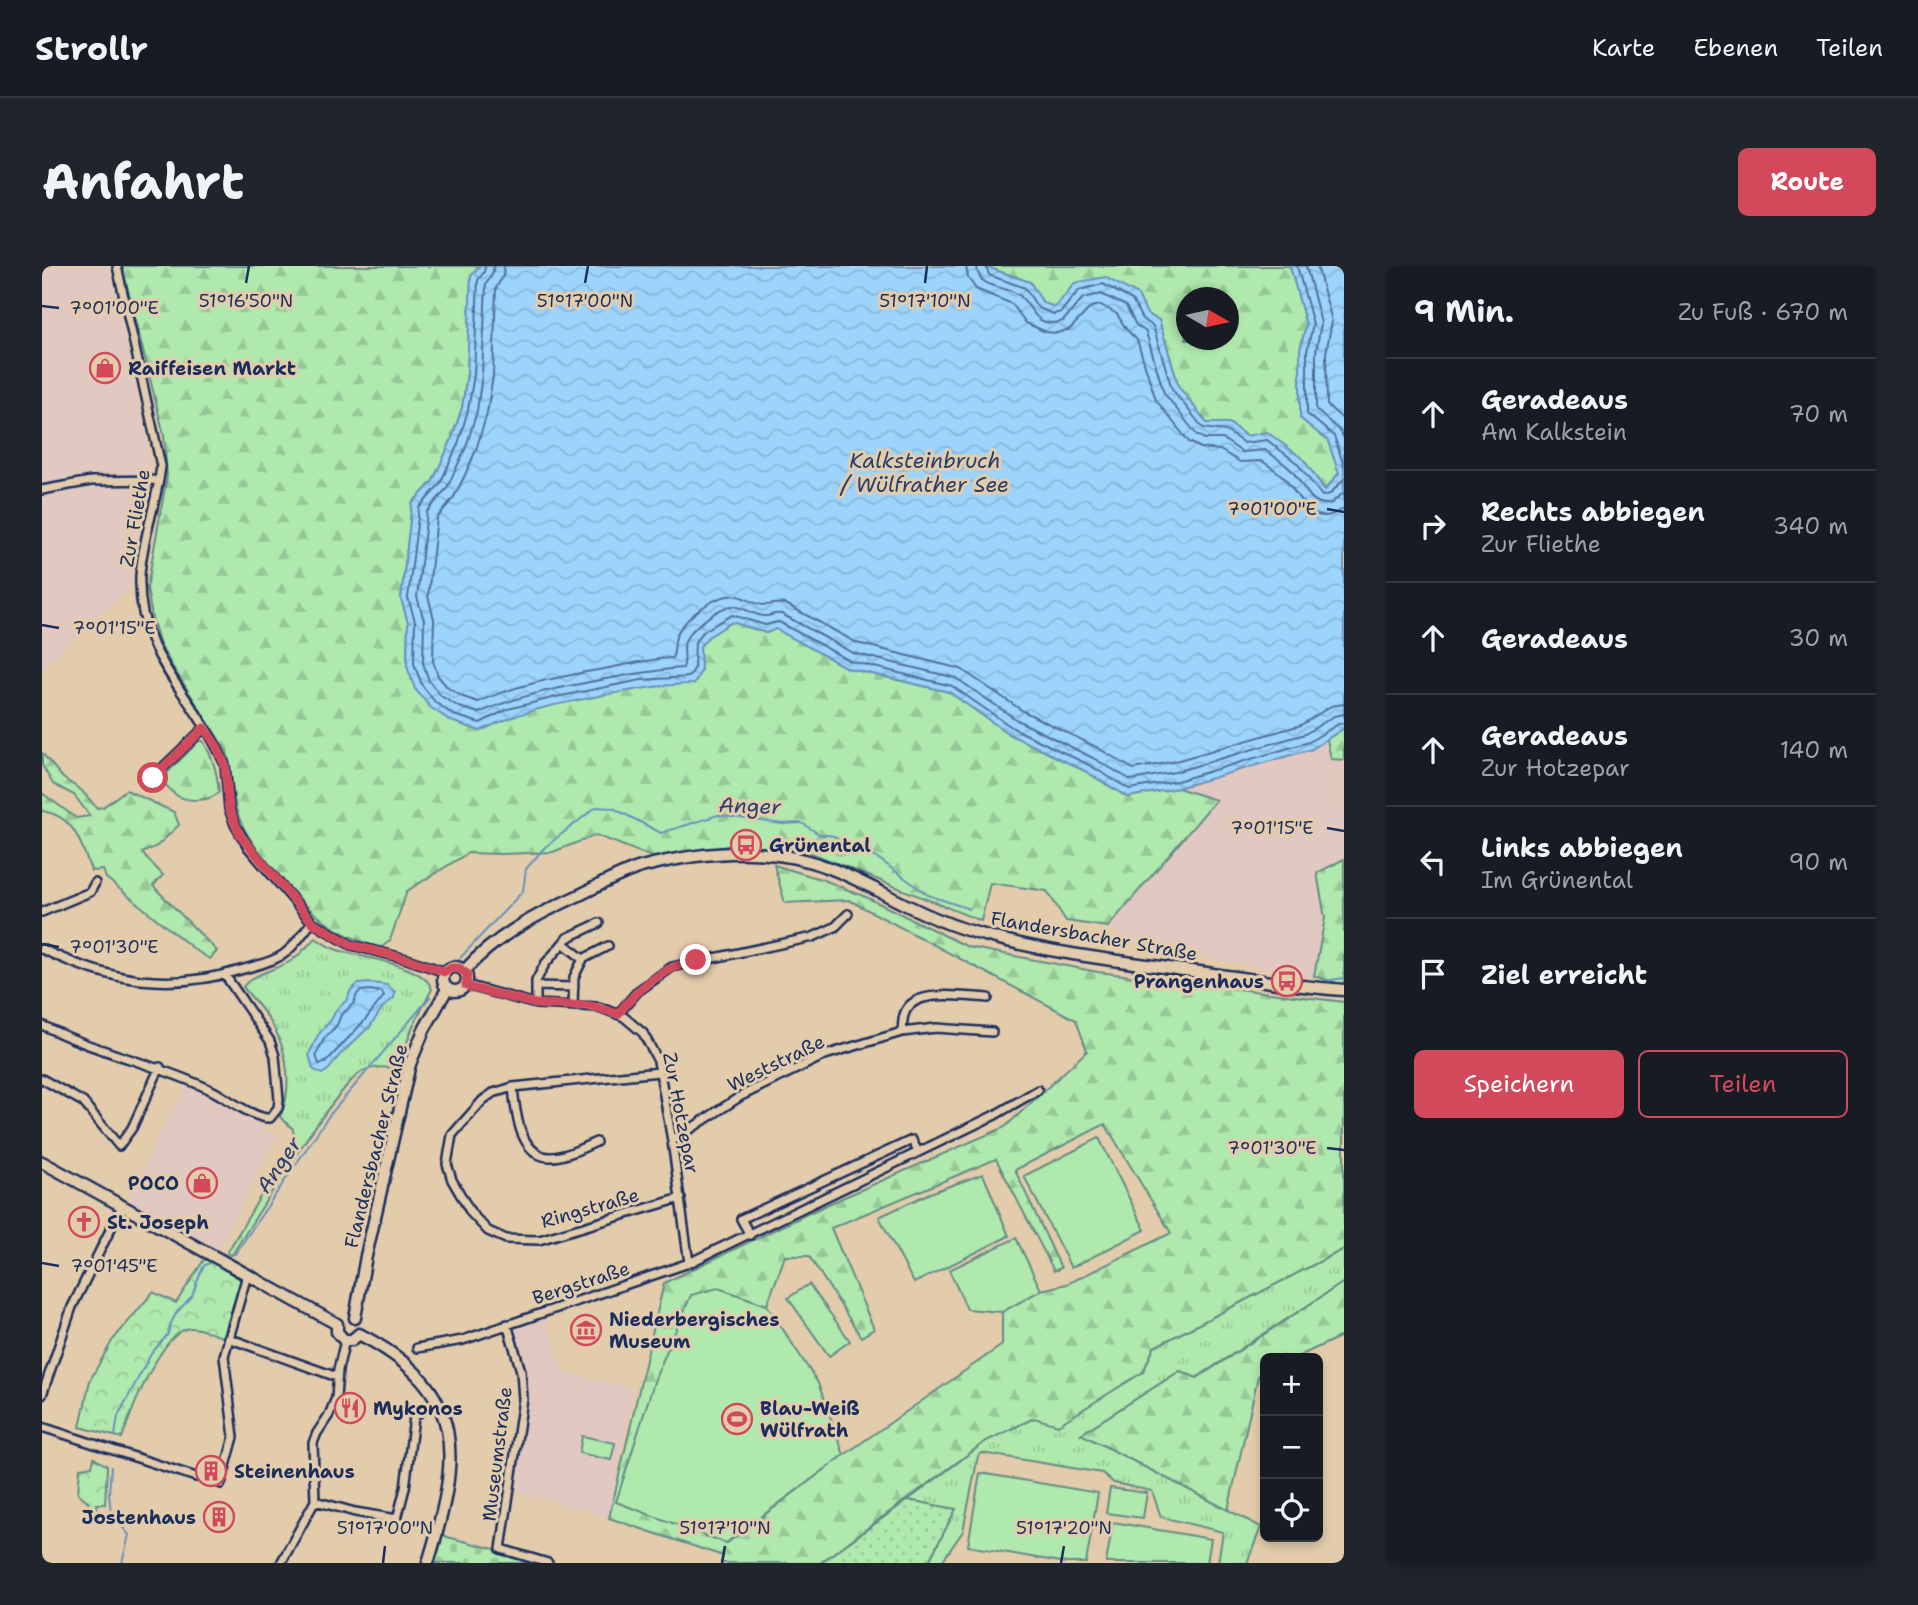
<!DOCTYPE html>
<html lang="de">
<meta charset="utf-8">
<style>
:root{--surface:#171b24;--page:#20242c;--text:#f1f3f6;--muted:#9ea1a6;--line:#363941;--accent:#d1495b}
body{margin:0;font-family:"Shantell Sans",sans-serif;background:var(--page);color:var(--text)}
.controls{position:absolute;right:21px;bottom:21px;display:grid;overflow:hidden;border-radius:10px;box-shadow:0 4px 10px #0003}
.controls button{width:63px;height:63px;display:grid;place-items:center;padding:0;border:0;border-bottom:2px solid var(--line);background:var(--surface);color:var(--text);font:35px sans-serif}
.compass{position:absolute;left:1134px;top:21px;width:63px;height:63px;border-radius:50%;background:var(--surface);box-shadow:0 4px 10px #0003;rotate:99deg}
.stop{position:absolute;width:21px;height:21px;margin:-16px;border:5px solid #d1495b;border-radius:50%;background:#fff}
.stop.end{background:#d1495b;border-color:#fff;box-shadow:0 2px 7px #0008}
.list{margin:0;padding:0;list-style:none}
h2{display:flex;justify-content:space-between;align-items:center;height:91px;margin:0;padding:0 28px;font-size:30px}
h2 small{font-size:23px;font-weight:400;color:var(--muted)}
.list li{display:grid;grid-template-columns:46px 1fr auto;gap:21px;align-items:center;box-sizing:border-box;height:112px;padding:0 28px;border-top:2px solid var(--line)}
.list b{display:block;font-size:26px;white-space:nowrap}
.list p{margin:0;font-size:23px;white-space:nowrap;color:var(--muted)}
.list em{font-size:23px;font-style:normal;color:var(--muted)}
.actions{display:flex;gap:14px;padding:21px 28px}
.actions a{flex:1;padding:16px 0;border:2px solid var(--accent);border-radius:10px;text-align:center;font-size:24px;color:var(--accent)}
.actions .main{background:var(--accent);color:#fff}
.icon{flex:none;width:38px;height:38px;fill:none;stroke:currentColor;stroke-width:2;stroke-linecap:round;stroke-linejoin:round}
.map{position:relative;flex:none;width:1302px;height:1297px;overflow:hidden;border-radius:10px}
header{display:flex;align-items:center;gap:42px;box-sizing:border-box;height:98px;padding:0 35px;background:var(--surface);border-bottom:2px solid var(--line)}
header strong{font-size:33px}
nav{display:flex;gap:38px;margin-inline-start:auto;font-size:24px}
.intro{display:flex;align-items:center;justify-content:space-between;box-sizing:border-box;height:168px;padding:0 42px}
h1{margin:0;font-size:49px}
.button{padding:18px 32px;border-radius:10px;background:var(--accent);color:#fff;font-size:24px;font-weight:700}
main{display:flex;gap:42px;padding:0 42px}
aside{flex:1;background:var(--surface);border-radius:10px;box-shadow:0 4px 10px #0003}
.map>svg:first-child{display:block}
</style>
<header>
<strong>Strollr</strong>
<nav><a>Karte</a><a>Ebenen</a><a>Teilen</a></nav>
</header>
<div class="intro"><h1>Anfahrt</h1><a class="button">Route</a></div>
<main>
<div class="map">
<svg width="1302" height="1297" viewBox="0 0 1302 1297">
<defs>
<pattern id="grass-tufts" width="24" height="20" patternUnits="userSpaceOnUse" patternTransform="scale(1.75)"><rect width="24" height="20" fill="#afe9ad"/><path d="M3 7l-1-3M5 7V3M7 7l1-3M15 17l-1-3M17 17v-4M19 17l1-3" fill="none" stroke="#96c897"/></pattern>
<pattern id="forest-firs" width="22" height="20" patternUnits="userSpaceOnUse" patternTransform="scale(1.75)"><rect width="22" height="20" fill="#afe9ad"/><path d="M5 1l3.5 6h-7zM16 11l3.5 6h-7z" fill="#96c897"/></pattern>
<pattern id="cemetery-stones" width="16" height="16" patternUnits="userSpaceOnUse" patternTransform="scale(1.75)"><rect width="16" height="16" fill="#afe9ad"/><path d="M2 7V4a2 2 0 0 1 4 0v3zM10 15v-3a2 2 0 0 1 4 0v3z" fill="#96c897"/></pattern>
<pattern id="park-crowns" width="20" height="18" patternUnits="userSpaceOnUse" patternTransform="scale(1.75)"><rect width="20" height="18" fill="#afe9ad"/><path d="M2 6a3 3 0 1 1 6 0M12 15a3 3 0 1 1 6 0" fill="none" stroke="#96c897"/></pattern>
<pattern id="garden-dots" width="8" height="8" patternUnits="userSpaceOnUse" patternTransform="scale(1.75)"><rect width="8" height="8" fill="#afe9ad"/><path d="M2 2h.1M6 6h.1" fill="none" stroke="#96c897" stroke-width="1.8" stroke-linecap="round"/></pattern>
<pattern id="water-waves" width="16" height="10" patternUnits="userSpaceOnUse" patternTransform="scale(1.75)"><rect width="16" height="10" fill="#9dd4fc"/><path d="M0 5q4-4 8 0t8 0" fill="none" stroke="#87b6da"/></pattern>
</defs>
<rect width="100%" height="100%" fill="#e3ccac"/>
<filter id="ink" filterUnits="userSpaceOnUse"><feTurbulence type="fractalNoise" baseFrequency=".0143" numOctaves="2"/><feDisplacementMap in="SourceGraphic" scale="14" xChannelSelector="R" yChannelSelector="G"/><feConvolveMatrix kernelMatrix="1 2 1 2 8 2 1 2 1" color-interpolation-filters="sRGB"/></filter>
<g filter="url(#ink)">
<path fill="#e1c8c0" d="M0 0H68L104 169 107 203 106 229 89 321 27 377 0 405Z
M1302 462V718L1087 677 1066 661 1174 535 1136 522 1270 483Z
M146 818 235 869 177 984 86 935 115 872Z
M504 1051 521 1106 592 1122 567 1252 471 1224 480 1175 484 1125 472 1063Z"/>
<path fill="url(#grass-tufts)" stroke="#658c86" stroke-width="2" d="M273 672C280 676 286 681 293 683 316 692 381 697 390 723L371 760 355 803C345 801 334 800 323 804 296 815 210 957 190 989L185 987 252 873 251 863 238 851C251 824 246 786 231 760 223 746 211 733 201 721 211 707 234 704 249 695 258 689 266 680 273 672Z
M1302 983V1016L1154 1112 1138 1105 1039 1168 1219 1261 1205 1297H1176L1181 1266 1119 1251 1110 1225 1072 1217 1060 1207 940 1187 936 1190 921 1265 899 1297H886L913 1244 866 1234 944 1175 992 1152 1101 1106 1112 1081Z"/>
<path fill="url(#forest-firs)" stroke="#658c86" stroke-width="2" fill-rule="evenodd" d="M80 0H438L429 11 425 108 420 142 409 175 391 215 370 238 359 333 366 356 365 400 438 465 468 450 515 438 600 421 625 418 659 405 658 380 666 371 690 356 724 367 734 362 805 402 907 426 967 468 1043 505 1085 531 1136 522 1174 534 1066 661 1024 655 1005 625 948 617 939 655 767 586 687 580 610 591 554 569 511 586 459 588 426 587 365 625 348 674 339 682C320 676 301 669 285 657 259 639 206 579 196 549 189 529 191 506 185 486L127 395 118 378 110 352 105 322 125 210 122 169Z
M942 0H1248L1264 59 1258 84V152L1286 175 1297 207 1283 224 1261 193 1204 170 1187 157H1165L1137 121 1117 54 1033 17 1013 42 1001 37 988 16ZM1144 32H1186V74H1144Z
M1302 462V494L1289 493 1285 473Z
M157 475H161C171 492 175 506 177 526 168 536 145 536 134 529 129 526 125 520 122 516L123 509Z
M0 487 21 512 39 524 55 542 61 541 84 524 132 546 137 559 115 580 100 587 121 609 111 620 175 685 168 693 153 684 64 612 61 604 49 605C39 577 33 550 0 545V527L34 552 48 550 32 529 11 518 0 499Z
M1302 593V719L1272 710 1283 652 1275 607Z
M732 599 782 614 826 632 926 681 1056 706 1302 736V983L1112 1081 1101 1106 1016 1159 992 1152 944 1175 778 1297H679L681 1290 567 1252 622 1017 782 940 963 861 1045 785 1034 754 807 634 743 637ZM1063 858 1129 967 1025 1018 999 1024 960 1046V1079L802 1189 685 1277 574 1236 676 1022 725 1039 743 990H767L819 1071 832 1063 789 962 954 893 1012 1005 1019 1002 973 904Z
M1302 1016V1069L1253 1092H1223V1107L1216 1110 1186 1244 1039 1168 1138 1105 1155 1112Z"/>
<path fill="url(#cemetery-stones)" stroke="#658c86" stroke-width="2" d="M401 1270 453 1283 456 1288 490 1297H393Z"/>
<path fill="url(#park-crowns)" stroke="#658c86" stroke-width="2" d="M163 992 199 1014 181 1071C172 1069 159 1062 150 1062 120 1061 88 1149 80 1172L38 1161 48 1114 70 1075 111 1026 134 1037Z
M52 1192 65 1200 63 1238H55L54 1244H46V1236L36 1227 38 1202 50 1200Z"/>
<path fill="url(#garden-dots)" stroke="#658c86" stroke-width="2" d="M866 1234 914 1243 886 1297H778Z"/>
<path fill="#afe9ad" stroke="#658c86" stroke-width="2" d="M1057 872 1103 964 1029 1002 982 910Z
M941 908 967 970 872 1017 837 951 888 927Z
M974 972 999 1024 960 1046 925 1043 907 1004Z
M767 1018 808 1075 787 1090 746 1032Z
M676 1022 725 1039 776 1117 802 1189 684 1277 574 1236 614 1110 649 1029Z
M540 1170 573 1177 569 1194 537 1187Z
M938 1207 1056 1227 1044 1297H1024L926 1280Z
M1068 1222 1105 1227 1101 1252 1064 1247Z
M1071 1256 1169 1273 1165 1297H1064Z"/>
<path fill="url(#water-waves)" stroke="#6992bd" stroke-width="2" d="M438 0H942L988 16 1001 37 1013 41 1033 17 1063 11 1096 29 1105 48 1117 54 1137 121 1165 157H1187L1204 170 1225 166 1261 193 1283 224 1297 207 1286 175 1258 152V84L1264 59 1248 0H1302V462L1270 483 1136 522 1086 531 1043 505 967 468 907 426 805 402 734 363 724 367 690 356 666 371 658 380 659 405 652 418C621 418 592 424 562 429 516 438 480 444 438 465L409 455 388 441 373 423 365 400 366 356 359 333 370 238 391 215 409 175 420 142 425 108 429 10Z
M329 717 345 719 353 726 352 732 341 741 329 759 297 790 287 803 280 808 271 803 267 788 276 769 289 754 294 744 306 733 308 725 316 718Z"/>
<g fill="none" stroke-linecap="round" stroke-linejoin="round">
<path stroke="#4f719d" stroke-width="2" d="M443 0 442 6 436 14 432 109 426 144 416 178 398 218 377 242 366 332 373 355 372 398 380 419 393 436 412 449 438 457 466 443 514 431 599 414 647 411 652 403 653 376 662 365 690 349 723 359 737 356 808 395 910 420 971 462 1047 499 1087 523 1135 515 1267 476 1296 458 1302 457
M452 0 450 9 444 18 440 109 435 145 424 181 405 222 385 246 375 331 382 354 381 397 387 415 399 430 417 441 437 447C477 429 516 422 559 414 587 409 612 404 641 402 645 394 640 384 643 375 648 363 679 339 692 340 702 341 714 351 724 350 730 349 733 347 740 348L811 387 914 412 975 454 1051 492 1089 514 1133 506 1263 468 1292 450 1302 448
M462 0 461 10 454 22 451 110 445 147 434 184 423 209 412 231 395 252 386 330 392 353 391 395 396 410 406 422 421 431 436 436C476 418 518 411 561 403 584 399 606 393 630 392 634 384 631 374 636 366 646 350 675 326 696 330 704 332 713 339 722 339 730 339 735 336 744 338L815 377 919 403 981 445 1056 482 1091 503 1130 496 1259 459 1289 440 1302 438
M924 0 926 12 934 23 970 38 984 57 1004 66 1015 67 1028 63 1049 41 1059 39 1075 48 1084 63 1095 74 1114 134 1147 176 1159 182 1178 184 1198 196 1220 195C1227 200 1236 205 1242 212 1259 231 1270 266 1302 242
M935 0C936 25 962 18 977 29 991 40 992 64 1021 55L1041 32 1059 28 1084 40 1094 59 1104 66 1122 127 1155 169 1163 173H1181L1200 186 1223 184C1231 190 1242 196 1250 205 1262 218 1268 243 1290 237L1302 226
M944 0 947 9 983 22 996 42 1012 48 1019 46 1037 24 1061 18 1090 34 1100 53 1111 60 1130 123 1161 162 1184 165 1202 177 1225 174 1255 197 1280 230 1288 228 1302 213
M1255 0 1271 58 1265 85V148L1292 170 1302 200
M1264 0 1279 57 1274 86V144L1297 164 1302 172
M1275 0 1290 55 1284 87 1285 139 1302 154
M328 724 340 726 342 730 323 754 283 797 277 798 274 789 282 773 295 759 299 749 312 737 315 728 319 725Z"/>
<path stroke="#6992bd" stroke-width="2" d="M418 692 481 625 484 603 502 582 554 541 571 542 619 567 676 549 740 558 760 557 777 568 792 570 801 578 837 593 886 629 927 643
M1283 715 1302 712
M193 988 286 851 388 731
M73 1170 76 1150 109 1088 126 1068 128 1059 135 1046 150 1030 158 1008 162 1000 167 997
M69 1201 67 1228 69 1247 87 1269 80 1297"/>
<g stroke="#1b2f5e" stroke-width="12">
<path id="street" d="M75 0 119 200C115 237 100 273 98 310 95 389 148 425 178 488L183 499 187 543 193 559 206 581 270 656 309 679 365 693 403 706
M0 224 49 215 117 214
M111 511 162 462
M0 646 48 626 53 617
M521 677 525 672 557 657
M0 683C68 716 128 726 202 703 215 699 231 696 242 688 253 680 261 667 270 656
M541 693 566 680
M424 719 494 738 557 741 582 751 601 767 616 795 630 875 647 997
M494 720 532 721
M494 738V715L503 698 521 677 541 693 532 711 531 739
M576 748 596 725 630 701 771 671 793 661 806 648
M0 759C55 787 116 798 171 825 185 832 214 854 228 852L236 842 237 834 233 790 228 775 183 709
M860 766C861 756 860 747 868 739 883 724 926 731 946 732
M617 806 471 821 451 827 441 834 410 869 405 898 410 914 429 947 446 965 464 973 497 974 639 932
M0 813 41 836 77 880 90 862 118 801
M471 821C473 843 477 888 506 891 522 892 540 882 554 876
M630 875 699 830 783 789 860 766 894 762 950 766
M708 969 699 953 870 874 876 886
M465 1058 479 1105 481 1133 459 1283 506 1297
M186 1072 295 1111
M375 1082 421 1074 647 997 953 849 996 824
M0 1129 30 1041 80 940
M0 1161 154 1211
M179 1218 192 1171 182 1090 205 1009
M273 1235 313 1246 355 1253 363 1222 372 1151 376 1148
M239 1297 273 1235 271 1177 275 1167 287 1149 294 1132 296 1104 303 1074"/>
</g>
<g stroke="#1b2f5e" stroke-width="15">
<path id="secondary" d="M401 713a12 12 0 1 1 24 0a12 12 0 1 1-24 0Z
M422 705C453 671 490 651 531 632 553 622 576 608 599 601 653 587 711 580 766 595 792 602 815 614 839 626 872 644 909 661 946 670 1008 687 1071 694 1134 703 1190 710 1246 720 1302 724
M0 896 295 1058
M313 1052 324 990 368 798 382 764 405 723
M295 1058V1066L302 1074H310L317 1068
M317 1068C428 1125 418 1192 386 1297"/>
</g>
<use href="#street" stroke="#e3ccac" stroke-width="7"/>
<use href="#secondary" stroke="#e3ccac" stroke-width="10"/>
</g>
</g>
<g fill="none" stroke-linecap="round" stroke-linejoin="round" filter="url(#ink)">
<path stroke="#d1495b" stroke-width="9" d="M111 512 162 462 174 479 183 499 187 543 198 569 270 656 309 679 365 693 403 706 409 702H417L425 708 424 719 430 722 494 738 549 740 576 748C598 720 620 702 654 694"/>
</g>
<path fill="none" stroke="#1b2f5e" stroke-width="2.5" d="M204 17 207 0M543 17 546 0M883 17 885 0M0 40 17 42M1285 243 1302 246M0 359 17 362M1285 562 1302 565M0 678 17 681M1285 882 1302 884M0 997 17 1000M341 1297 343 1280M680 1297 683 1280M1019 1297 1022 1280"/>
<defs>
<g id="shop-ring" transform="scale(1.575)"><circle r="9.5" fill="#e3ccac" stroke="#d1495b" stroke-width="1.5"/><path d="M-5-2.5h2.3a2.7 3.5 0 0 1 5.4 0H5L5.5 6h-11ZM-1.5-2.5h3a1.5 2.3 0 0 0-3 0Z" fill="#d1495b"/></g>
<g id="bus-ring" transform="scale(1.575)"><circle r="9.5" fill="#e3ccac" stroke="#d1495b" stroke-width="1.5"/><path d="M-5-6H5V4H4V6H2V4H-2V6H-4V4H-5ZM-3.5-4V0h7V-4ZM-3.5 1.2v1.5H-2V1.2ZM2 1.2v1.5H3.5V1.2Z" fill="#d1495b"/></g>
<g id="church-ring" transform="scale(1.575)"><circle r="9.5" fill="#e3ccac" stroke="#d1495b" stroke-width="1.5"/><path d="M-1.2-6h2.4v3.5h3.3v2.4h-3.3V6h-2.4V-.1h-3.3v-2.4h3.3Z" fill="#d1495b"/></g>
<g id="museum-ring" transform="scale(1.575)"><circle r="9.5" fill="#e3ccac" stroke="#d1495b" stroke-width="1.5"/><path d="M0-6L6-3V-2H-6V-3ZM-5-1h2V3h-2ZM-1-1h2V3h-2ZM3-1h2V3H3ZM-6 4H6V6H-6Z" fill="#d1495b"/></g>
<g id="restaurant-ring" transform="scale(1.575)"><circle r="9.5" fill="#e3ccac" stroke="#d1495b" stroke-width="1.5"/><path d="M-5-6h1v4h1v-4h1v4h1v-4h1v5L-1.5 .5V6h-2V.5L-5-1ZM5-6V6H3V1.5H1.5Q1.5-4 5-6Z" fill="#d1495b"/></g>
<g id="stadium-ring" transform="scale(1.575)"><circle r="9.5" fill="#e3ccac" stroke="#d1495b" stroke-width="1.5"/><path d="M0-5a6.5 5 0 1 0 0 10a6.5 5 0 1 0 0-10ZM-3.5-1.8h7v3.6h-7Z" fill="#d1495b"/></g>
<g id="building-ring" transform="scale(1.575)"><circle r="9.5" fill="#e3ccac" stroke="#d1495b" stroke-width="1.5"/><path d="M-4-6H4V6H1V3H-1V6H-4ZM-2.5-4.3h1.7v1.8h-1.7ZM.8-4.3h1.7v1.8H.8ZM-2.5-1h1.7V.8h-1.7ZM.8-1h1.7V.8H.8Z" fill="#d1495b"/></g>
</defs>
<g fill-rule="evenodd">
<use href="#shop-ring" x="63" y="102"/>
<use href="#bus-ring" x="704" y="579"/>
<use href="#bus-ring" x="1245" y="715"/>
<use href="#shop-ring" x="160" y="917"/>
<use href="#church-ring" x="42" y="956"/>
<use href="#museum-ring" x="544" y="1064"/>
<use href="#restaurant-ring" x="308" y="1142"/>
<use href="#stadium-ring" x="695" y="1153"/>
<use href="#building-ring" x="169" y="1205"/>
<use href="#building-ring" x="177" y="1251"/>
</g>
<g text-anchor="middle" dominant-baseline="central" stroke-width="6" stroke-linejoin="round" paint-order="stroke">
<g font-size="19" font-weight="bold" fill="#1b2f5e" stroke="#e3ccac" text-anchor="start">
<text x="86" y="102">Raiffeisen Markt</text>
<text x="727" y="579">Grünental</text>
<text x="1222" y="715" text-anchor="end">Prangenhaus</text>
<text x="137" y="917" text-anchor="end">POCO</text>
<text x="65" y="956">St. Joseph</text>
<text x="567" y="1053">Niederbergisches<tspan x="567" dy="22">Museum</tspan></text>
<text x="331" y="1142">Mykonos</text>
<text x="718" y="1142">Blau-Weiß<tspan x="718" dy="22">Wülfrath</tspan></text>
<text x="192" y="1205">Steinenhaus</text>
<text x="154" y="1251" text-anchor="end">Jostenhaus</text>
</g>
<g font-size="19" fill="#1b2f5e" stroke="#e3ccac">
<text transform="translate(93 252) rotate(-80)">Zur Fliethe</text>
<text transform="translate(1052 670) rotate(10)">Flandersbacher Straße</text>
<text transform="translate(734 797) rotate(-26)">Weststraße</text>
<text transform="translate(639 847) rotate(79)">Zur Hotzepar</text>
<text transform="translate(334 880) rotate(-76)">Flandersbacher Straße</text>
<text transform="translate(548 942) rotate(-16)">Ringstraße</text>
<text transform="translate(539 1017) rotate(-18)">Bergstraße</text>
<text transform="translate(455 1188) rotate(-83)">Museumstraße</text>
</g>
<g font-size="21" font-style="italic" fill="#28406e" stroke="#e3ccac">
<text x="883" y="195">Kalksteinbruch<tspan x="883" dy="24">/ Wülfrather See</tspan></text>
<text transform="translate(708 540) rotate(2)">Anger</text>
<text transform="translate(237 899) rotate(-56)">Anger</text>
</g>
</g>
<g font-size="18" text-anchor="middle" fill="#1b2f5e" stroke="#e3ccac" stroke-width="6" stroke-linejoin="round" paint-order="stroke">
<text x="204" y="41">51°16'50"N</text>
<text x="543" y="41">51°17'00"N</text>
<text x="883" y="41">51°17'10"N</text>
<text x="72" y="48">7°01'00"E</text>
<text x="1230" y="249">7°01'00"E</text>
<text x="72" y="368">7°01'15"E</text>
<text x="1230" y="568">7°01'15"E</text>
<text x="72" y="687">7°01'30"E</text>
<text x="1230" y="888">7°01'30"E</text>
<text x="72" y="1006">7°01'45"E</text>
<text x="343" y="1268">51°17'00"N</text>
<text x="683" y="1268">51°17'10"N</text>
<text x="1022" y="1268">51°17'20"N</text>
</g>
</svg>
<div class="controls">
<button>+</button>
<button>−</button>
<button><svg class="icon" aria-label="locate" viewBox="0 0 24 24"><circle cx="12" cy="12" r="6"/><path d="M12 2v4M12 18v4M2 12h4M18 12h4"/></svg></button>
</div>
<svg class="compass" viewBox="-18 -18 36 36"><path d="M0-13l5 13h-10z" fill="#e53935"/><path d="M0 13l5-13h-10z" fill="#9ea1a6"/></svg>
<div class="stop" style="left:111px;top:512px"></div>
<div class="stop end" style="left:654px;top:694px"></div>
</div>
<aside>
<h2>9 Min.<small>Zu Fuß · 670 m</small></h2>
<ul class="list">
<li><svg class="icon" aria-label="ahead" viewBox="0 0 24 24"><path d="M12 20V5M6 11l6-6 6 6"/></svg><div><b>Geradeaus</b><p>Am Kalkstein</p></div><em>70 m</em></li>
<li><svg class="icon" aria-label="right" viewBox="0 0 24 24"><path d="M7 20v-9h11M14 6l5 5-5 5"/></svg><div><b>Rechts abbiegen</b><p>Zur Fliethe</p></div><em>340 m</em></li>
<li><svg class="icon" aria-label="ahead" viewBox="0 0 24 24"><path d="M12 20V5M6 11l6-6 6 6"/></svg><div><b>Geradeaus</b></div><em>30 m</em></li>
<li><svg class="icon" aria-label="ahead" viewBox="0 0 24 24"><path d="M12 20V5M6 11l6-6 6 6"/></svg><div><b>Geradeaus</b><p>Zur Hotzepar</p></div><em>140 m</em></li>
<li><svg class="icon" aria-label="left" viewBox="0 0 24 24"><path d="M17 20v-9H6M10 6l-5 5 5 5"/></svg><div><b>Links abbiegen</b><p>Im Grünental</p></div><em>90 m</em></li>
<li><svg class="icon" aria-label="arrive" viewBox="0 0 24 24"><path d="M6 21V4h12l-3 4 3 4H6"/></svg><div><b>Ziel erreicht</b></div></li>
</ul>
<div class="actions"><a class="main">Speichern</a><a>Teilen</a></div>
</aside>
</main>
